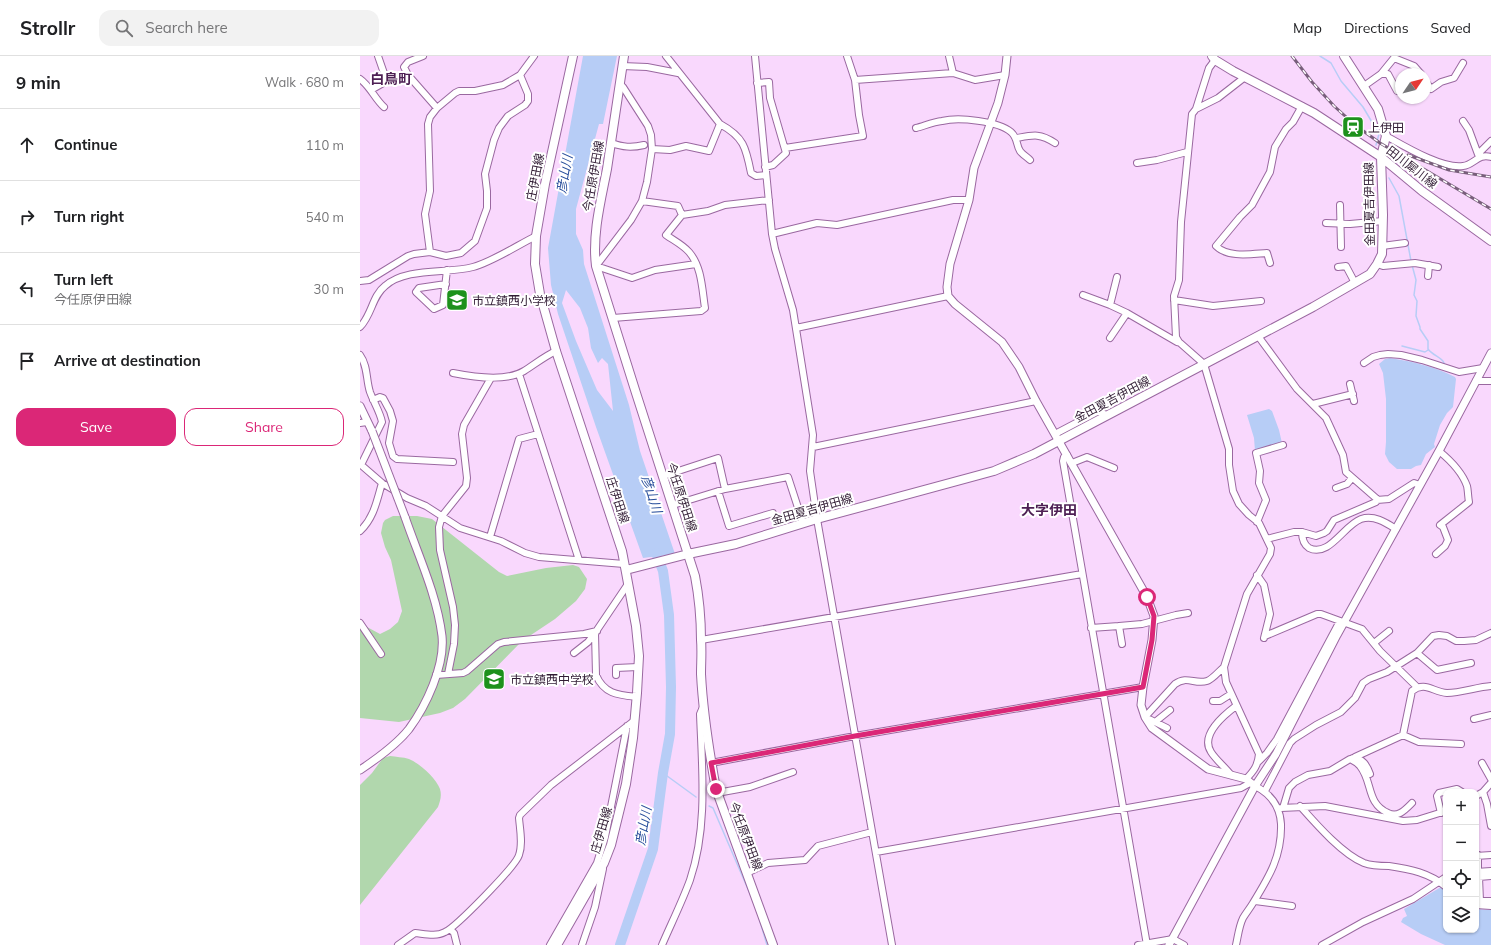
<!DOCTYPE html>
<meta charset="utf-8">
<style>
:root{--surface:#fff;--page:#f2f2f2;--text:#202124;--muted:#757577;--line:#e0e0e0;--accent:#db2777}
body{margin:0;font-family:Mulish,"Noto Sans JP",sans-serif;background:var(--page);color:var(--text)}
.controls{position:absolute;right:12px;bottom:12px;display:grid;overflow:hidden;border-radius:8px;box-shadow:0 1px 3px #0004}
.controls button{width:36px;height:36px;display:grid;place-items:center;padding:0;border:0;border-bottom:1px solid var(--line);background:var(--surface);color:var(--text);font:20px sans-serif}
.compass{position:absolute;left:1035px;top:12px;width:36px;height:36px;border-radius:50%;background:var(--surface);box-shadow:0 1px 3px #0004;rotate:55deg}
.stop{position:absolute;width:12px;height:12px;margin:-9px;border:3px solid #db2777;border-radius:50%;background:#fff}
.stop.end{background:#db2777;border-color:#fff;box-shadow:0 1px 4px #0008}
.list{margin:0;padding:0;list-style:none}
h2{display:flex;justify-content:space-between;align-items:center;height:52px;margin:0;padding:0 16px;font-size:17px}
h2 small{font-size:13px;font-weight:400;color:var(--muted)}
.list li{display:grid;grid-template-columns:26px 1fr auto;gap:12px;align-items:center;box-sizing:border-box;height:72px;padding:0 16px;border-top:1px solid var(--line)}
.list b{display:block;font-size:15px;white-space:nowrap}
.list p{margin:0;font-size:13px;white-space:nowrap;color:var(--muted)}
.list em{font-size:13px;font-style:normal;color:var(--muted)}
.actions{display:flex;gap:8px;padding:12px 16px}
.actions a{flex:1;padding:9px 0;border:1px solid var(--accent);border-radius:12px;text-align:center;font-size:14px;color:var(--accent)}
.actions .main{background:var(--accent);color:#fff}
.icon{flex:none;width:22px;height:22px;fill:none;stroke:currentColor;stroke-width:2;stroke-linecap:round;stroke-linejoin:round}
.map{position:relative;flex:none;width:1131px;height:889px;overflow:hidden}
header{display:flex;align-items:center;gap:24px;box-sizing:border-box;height:56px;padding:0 20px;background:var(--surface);border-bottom:1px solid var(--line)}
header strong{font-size:19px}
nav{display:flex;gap:22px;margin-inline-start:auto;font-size:14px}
.search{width:280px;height:36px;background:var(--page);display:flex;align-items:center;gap:10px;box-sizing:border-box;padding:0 14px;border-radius:12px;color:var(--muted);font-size:15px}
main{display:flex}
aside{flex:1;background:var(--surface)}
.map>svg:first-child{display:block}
</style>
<header>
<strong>Strollr</strong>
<div class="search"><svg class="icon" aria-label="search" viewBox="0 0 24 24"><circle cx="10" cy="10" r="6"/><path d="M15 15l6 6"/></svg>Search here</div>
<nav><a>Map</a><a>Directions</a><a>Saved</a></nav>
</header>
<main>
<aside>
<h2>9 min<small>Walk · 680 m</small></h2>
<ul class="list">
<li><svg class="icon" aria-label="ahead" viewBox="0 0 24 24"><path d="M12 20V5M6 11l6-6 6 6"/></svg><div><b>Continue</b></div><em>110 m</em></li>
<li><svg class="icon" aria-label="right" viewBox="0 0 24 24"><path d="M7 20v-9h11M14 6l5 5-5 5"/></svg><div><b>Turn right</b></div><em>540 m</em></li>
<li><svg class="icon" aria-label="left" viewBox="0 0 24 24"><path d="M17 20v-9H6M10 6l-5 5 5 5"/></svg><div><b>Turn left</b><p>今任原伊田線</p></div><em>30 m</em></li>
<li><svg class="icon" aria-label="arrive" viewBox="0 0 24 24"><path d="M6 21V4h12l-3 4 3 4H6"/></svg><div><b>Arrive at destination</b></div></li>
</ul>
<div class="actions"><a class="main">Save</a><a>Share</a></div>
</aside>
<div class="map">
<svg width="1131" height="889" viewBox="0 0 1131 889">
<rect width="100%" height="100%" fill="#f9d8fd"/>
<path fill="#b1d7ad" d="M33 460H57L72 463 139 516 147 520 186 512 213 509 219 511 227 523 225 533 216 545 195 563 162 585 105 643 93 652 80 657 39 666 0 662V566L7 571 20 578 30 573 38 566 42 555 31 504 25 491 21 477 23 467 25 464Z
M30 700C36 701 43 701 49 703 59 707 76 722 80 733 82 740 80 745 78 751L0 849V729L12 717 23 702Z"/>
<path fill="#b7cdf6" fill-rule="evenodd" d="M223 0H257L243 68H239L216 153V178L223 194 224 208 269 349 280 395 315 498 283 502 236 371 198 258 191 229 188 192ZM206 234 220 252 228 272 231 292 238 307 242 302 248 308 253 355 237 334 216 285 202 247Z
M1030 302C1053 306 1074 310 1095 321L1096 323 1093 351 1087 357 1080 369 1074 388 1075 391 1066 398 1061 409 1056 410 1051 413H1037L1029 406 1025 398 1026 386V343L1023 317 1019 308 1025 303Z
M909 353 912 355 919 374 922 387 895 395 894 382 887 359Z
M1081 831 1086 836V874H1116V853L1131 854V889H1085L1061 878 1041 866 1043 862 1047 860 1044 853Z"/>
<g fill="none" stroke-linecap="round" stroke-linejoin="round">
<path stroke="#b7cdf6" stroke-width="1.5" d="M960 0 971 7 981 25 1003 51 1019 78 1016 89
M1029 122 1039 140 1051 205
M1052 209 1056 224 1054 239 1057 245 1056 260 1060 271V273L1068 285V293C1073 300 1082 301 1084 307L1083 309
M1042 290 1065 296 1068 294
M303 717 336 741
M349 750 353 752 394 847
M399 862 407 889"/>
<path stroke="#b7cdf6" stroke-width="10" d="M260 889 293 793 303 717 310 678 311 631 309 559 303 515 296 497"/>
<g stroke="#9a68a0" stroke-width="8">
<path id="minor" d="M63 0 48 6 44 11 48 19 77 52
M306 0 360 68C384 81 386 92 391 117L396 120 406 119
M395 0 412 178 415 193 433 254 453 379 450 415 457 463 532 889
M589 0 593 17
M855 4 849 12 836 53 832 58 821 166 819 224 814 240 816 281 819 286 844 308 869 393V409L873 435 879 448 889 459 899 467 911 492 910 498 887 538 864 611 866 626 899 698C898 709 894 715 886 723
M262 10 287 11 318 17
M1021 18H1028L1037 35H1041
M160 19 168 38V45L165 49 148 60 139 72 134 84 125 118 127 135V152L115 185 101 197 86 200 70 196 65 158 70 135 68 68 70 61 77 52 95 37 99 35H115L143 29 160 19 174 0
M0 23C10 30 15 43 24 51
M495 24 593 17 615 24 645 19
M1066 26 1071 33 1081 26 1094 22 1103 7
M397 27 409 26 410 42 426 97 413 109 405 111
M260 28 263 31 288 70 291 79 292 93 287 126 282 145 271 164 236 210 272 222 295 214 336 208
M1004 30 1021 18 1034 2 1054 10 1061 18
M11 34 25 26 26 23 18 0
M836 53 858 42 885 21
M1103 65 1109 74 1119 101
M556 72C564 70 573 66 582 65 599 61 638 65 651 76 658 82 656 89 660 95 662 98 667 101 670 104
M1026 80C1044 90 1082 113 1103 110 1114 109 1118 97 1131 101
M657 82C673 79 680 77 695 87
M251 87C263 91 271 92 284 89
M425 92 503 80 499 59 495 24 487 0
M292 93 310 94 326 90 349 95 360 68
M1118 98 1131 85
M777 107 797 104 827 96
M282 145 318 150 322 159
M980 149 981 191
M966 167 990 168 1023 165
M412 178 457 167 477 169 593 144H609
M1022 190 1045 187
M910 207 907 197C891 198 868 202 856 190L880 161 892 149 910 116 915 91 926 73 933 66 942 50
M1017 208 1023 210 1055 207 1078 211
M978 211 986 210 995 227
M1068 220 1069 209
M757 221 750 249 767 257 817 286
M0 225 9 224 48 200 54 198 70 196
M86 228 59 232 56 236 74 253 83 249 87 214
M723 239 750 249
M814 244 853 250 901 245
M253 262 341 255 345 252C342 233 342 211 329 196 323 189 313 184 306 179L322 159 348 155 365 149 409 144
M0 271C12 259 12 240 25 230 46 211 87 218 113 211 132 206 158 189 176 180
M436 272 588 240
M898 280 937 333 966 362 983 399 986 416 1017 443 1016 446 974 464 967 475 964 477 956 480 942 476H934L907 483
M750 282 767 257
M0 299C8 310 6 324 10 336 14 347 20 356 22 366L1 409
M1004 307 1013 301 1020 299 1028 298 1041 299 1062 304 1099 316 1123 312
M93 317C113 321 146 326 164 315 175 308 185 300 196 295
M159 318 219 504
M1116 325H1131
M990 328 994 345
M13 344 20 341 23 342 30 355 33 365 29 387 33 400 37 403 93 406
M953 348 993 338
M0 367 7 366
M695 378 735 357 741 355 746 360
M453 391 676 345
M707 399 704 401 703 405 787 889
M712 407 727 401 754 412
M0 408 22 427 47 442 66 450 100 472 141 485 165 497 179 501 264 508
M303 420 358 402 365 433
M976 432 987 428 992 422
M358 435 369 470 413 457
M1017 444 1029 443 1054 427 1060 429
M313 449 365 433 428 421 443 467
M897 466 906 444 899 427 900 415 896 397 923 389
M0 475C14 462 17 444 22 427
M942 476C942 482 943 488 949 492 969 502 984 469 1001 463 1014 459 1025 466 1036 473
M130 481 159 383 178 378
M1076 498 1085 490 1088 484 1083 471 1080 469 1109 446C1108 441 1108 434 1107 430 1102 416 1090 404 1079 395
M897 519 904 529 910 558 904 582
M0 567 21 598
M759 570 782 568 816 559 828 557
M731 572 759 570 762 588
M235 577 236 619C244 638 258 639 277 641
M905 580 957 558H961L1002 573 1020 595 1057 631
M341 584 722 518
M1014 587 1029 575
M214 597 228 586 235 577 268 528
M1057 597 1077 614 1111 607
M88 618 94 588 95 569 93 551 80 494 79 471 82 460 106 430 107 422 102 378 104 369 131 322
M76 619 103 617 107 615 138 588 144 586 224 578 237 575
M256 619V612L278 611
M853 645H860L871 638
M1114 663 1131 659
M795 666 810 654
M807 672 785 661 815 628C827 619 835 629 847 625 853 623 859 615 864 611
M1043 679 1059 686 1101 688
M995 701 1043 679 1052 635C1065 625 1073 636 1087 637 1101 637 1117 631 1131 630
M993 702C1003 702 1007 710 1010 718
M898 706 907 697 917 683 980 565
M351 707 495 680 783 631
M1122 707 1131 723
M871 719C865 711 856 704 851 696 840 679 864 659 876 650
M905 735 930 687 934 683 956 669 981 656 995 642 1003 627 1009 623 1027 616 1057 597 1073 580 1079 579 1087 580 1096 585H1104L1116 584 1131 577
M1123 736 1127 748 1131 770
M357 737 390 731 433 716
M1116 740 1123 736 1131 727
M940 750C956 768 982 798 1004 807 1012 810 1021 810 1029 810 1050 813 1070 817 1086 831
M921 752 965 750 1043 765 1057 764 1086 755
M923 752 929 732 935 726 948 719 970 715 990 703C994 705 997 706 1000 710 1013 726 1006 747 1028 757 1038 762 1045 754 1052 747
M1081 757 1077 740 1079 737 1097 733 1102 736
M516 796 881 732 890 727
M1118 799V816
M1116 800 1131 799
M1116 816 1131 815
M387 817 408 807 445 804 458 790 512 776
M895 845 932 850
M1116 845H1131
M1120 845 1119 821 1131 820
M1116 849 1131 850
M90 873 94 877 97 889
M38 889 55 877C65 878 76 881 85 876 96 871 156 810 159 799 163 788 160 774 159 762L160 759 191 729 274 665
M190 889 237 807 245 781 267 670
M222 889 235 851 243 813
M302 889C311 868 322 846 330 824 348 771 342 713 340 658L343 651
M778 889 813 883 824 889
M876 889C878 880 879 870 883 862 886 857 890 852 893 847 909 821 922 800 921 768 920 750 911 738 895 730
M962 889 1003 866 1053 843 1086 821"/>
</g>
<g stroke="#9a68a0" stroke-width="9">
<path id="tertiary" d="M647 0 645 19 638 47 614 112 609 144 590 208 587 231 588 240 595 248 642 286 659 311 676 345 787 541 794 560 792 584 783 631 781 649 785 661 792 672 848 713 886 723 895 730
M0 350 12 375
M0 714C15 704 38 687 49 673 66 650 85 610 82 580 77 539 58 499 45 461
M809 889 895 730 916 698 977 579 1079 395 1131 297"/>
</g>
<g stroke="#9a68a0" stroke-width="10">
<path id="secondary" d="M264 0C258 38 253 75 247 113 241 144 232 178 236 210L276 337 335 520C339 541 341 563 341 584 342 595 341 607 341 618 343 656 349 695 356 733L413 889
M852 0 855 4 873 15 954 57 1021 101 1062 135 1131 185
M266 514 328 498 376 488 457 463 634 415 674 398 953 251 1010 218 1017 208 1022 198 1023 159 1021 101 1026 80 1018 53 984 0
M197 889 244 807 251 789 266 728 273 682 277 637 279 600 276 570 262 495 196 295 180 238 175 208 176 180 185 128 213 0"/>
</g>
<use href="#minor" stroke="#fff" stroke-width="6"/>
<use href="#tertiary" stroke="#fff" stroke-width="7"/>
<use href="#secondary" stroke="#fff" stroke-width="8"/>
<g stroke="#785f7b" stroke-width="3">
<path id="rail" d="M932 0 952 26 974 50 995 69 1020 87 1131 153
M1048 99 1089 114 1131 121"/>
</g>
<use href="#rail" stroke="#fff" stroke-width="1.5" stroke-dasharray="4.5" stroke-linecap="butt"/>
<g stroke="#9a68a0" stroke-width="9" stroke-linecap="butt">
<path id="tertiary-bridge" d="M12 375 45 461"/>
</g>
<use href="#tertiary-bridge" stroke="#fff" stroke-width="7"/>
</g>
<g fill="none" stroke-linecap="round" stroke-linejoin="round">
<path stroke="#db2777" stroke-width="5" d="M356 733 351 707 495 680 783 631 792 584 794 560 787 541"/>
</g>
<defs>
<g id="station-square" transform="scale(1.15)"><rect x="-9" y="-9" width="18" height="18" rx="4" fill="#1d911c" stroke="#fff"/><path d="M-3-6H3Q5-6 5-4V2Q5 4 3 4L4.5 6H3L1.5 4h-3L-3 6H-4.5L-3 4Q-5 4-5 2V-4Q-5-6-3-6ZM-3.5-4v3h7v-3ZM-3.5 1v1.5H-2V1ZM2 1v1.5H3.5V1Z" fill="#fff"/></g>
<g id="school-square" transform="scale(1.15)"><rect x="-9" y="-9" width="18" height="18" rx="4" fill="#1d911c" stroke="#fff"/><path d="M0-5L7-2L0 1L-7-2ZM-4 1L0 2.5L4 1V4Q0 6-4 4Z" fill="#fff"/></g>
</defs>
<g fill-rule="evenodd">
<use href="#station-square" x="993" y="71"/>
<use href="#school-square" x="97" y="244"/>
<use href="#school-square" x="134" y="623"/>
</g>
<g text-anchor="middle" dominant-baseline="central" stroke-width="4" stroke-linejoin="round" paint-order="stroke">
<g font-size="12" fill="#311c34" stroke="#fff" text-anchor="start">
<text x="1008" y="71">上伊田</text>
<text x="112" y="244">市立鎮西小学校</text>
<text x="150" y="623">市立鎮西中学校</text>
</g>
<g font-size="12" fill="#311c34" stroke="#fff">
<text transform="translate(1052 111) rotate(38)">田川犀川線</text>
<text transform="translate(233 120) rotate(-80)">今任原伊田線</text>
<text transform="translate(175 121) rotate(-79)">庄伊田線</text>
<text transform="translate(1009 148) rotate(-91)">金田夏吉伊田線</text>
<text transform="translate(752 343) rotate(-28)">金田夏吉伊田線</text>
<text transform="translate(322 441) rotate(72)">今任原伊田線</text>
<text transform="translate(258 444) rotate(72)">庄伊田線</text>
<text transform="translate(452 453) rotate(-16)">金田夏吉伊田線</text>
<text transform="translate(241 774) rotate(-74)">庄伊田線</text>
<text transform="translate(386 780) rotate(69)">今任原伊田線</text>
</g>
<g font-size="13" font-style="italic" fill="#284e9b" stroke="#fff">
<text transform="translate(204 118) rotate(-80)">彦山川</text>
<text transform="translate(292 438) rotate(72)">彦山川</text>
<text transform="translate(283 770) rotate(-80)">彦山川</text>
</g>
<g font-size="14" font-weight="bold" fill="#4e2054" stroke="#fff">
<text x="31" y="23">白鳥町</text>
<text x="689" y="454">大字伊田</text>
</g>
</g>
</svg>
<div class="controls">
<button>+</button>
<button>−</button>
<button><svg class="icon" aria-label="locate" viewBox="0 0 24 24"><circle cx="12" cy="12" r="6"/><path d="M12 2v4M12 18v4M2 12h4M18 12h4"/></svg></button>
<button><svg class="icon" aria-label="layers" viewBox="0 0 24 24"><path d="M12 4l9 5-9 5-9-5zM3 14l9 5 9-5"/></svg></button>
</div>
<svg class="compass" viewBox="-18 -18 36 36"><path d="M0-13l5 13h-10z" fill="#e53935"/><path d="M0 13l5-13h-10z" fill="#757577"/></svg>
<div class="stop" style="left:787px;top:541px"></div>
<div class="stop end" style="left:356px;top:733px"></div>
</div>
</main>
